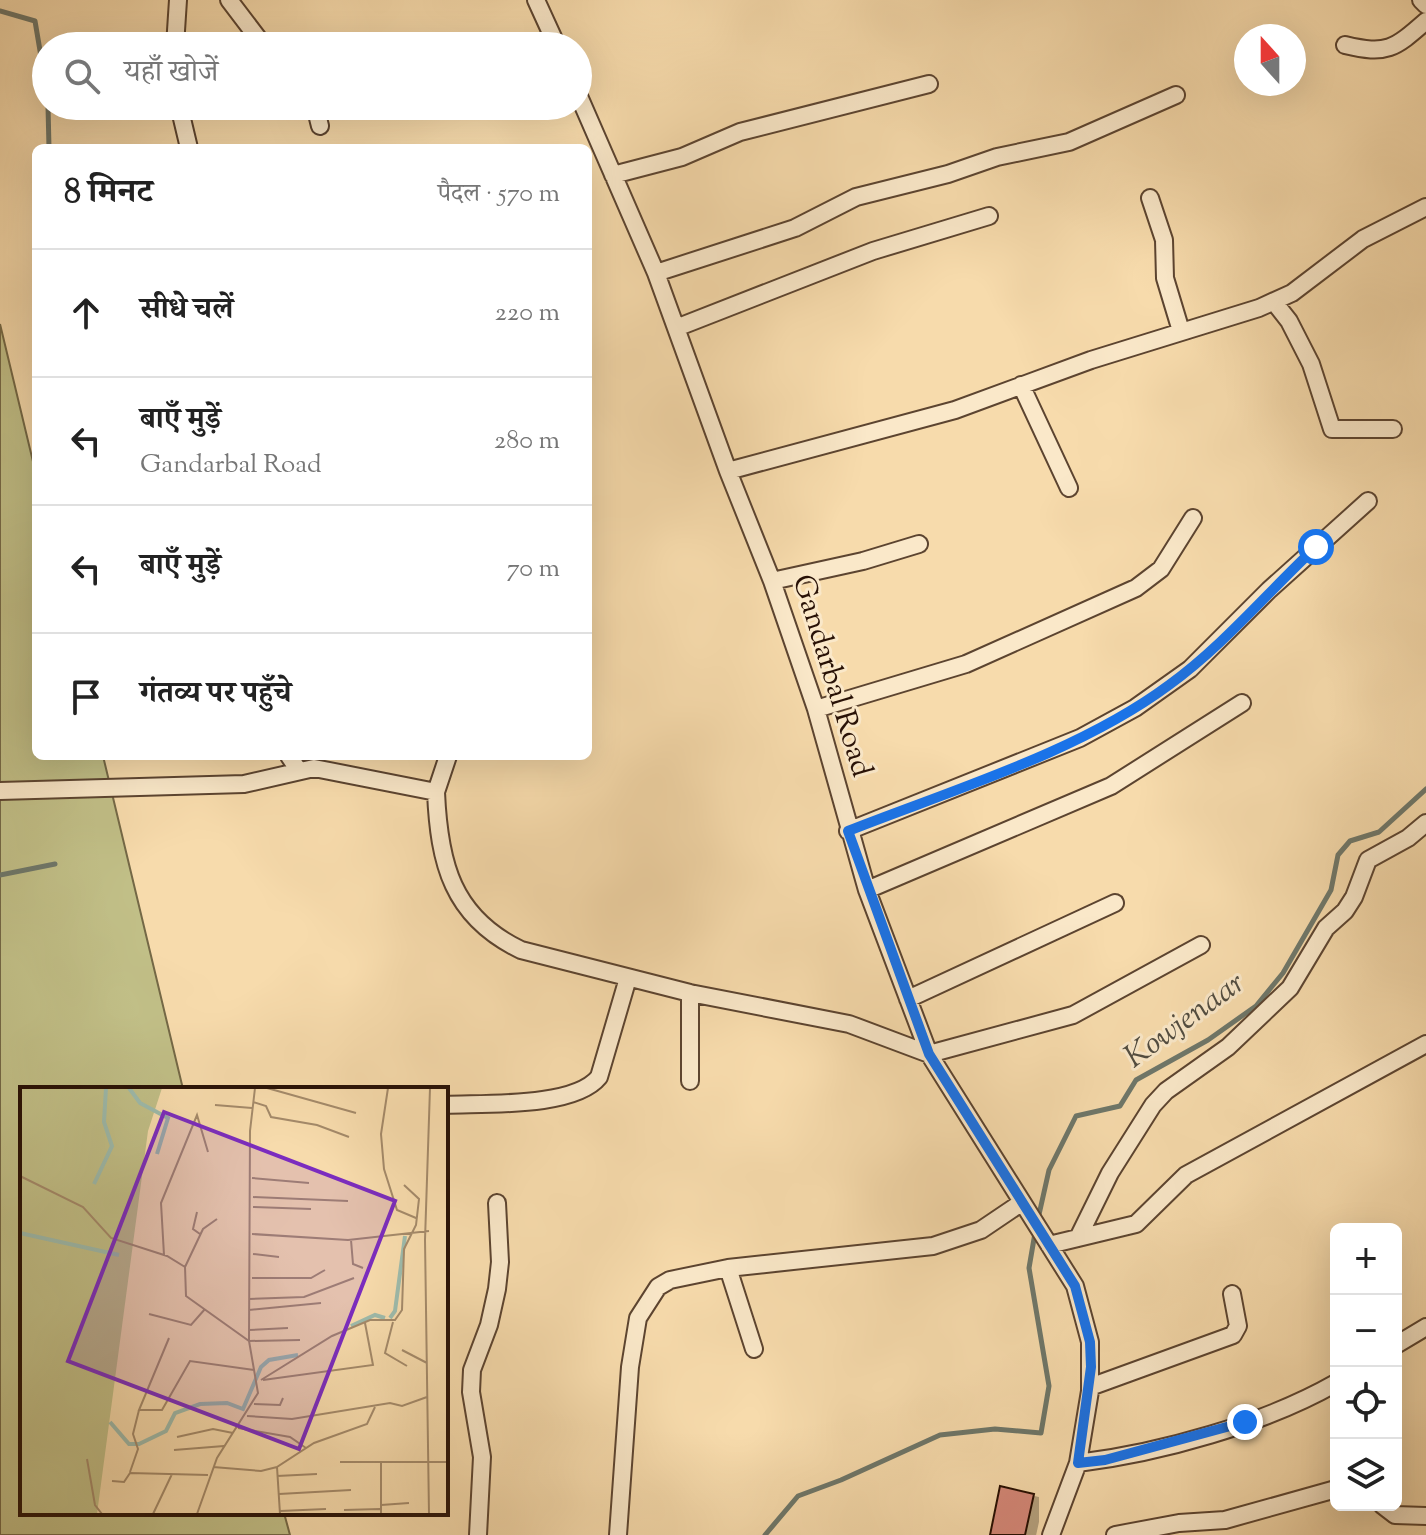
<!DOCTYPE html>
<html lang="hi">
<meta charset="utf-8">
<style>
:root{--surface:#fff;--page:#f6f6f6;--text:#222;--muted:#767676;--line:#e0e0e0}
body{margin:0;font-family:"Sorts Mill Goudy","Noto Serif Devanagari",serif;background:var(--page);color:var(--text)}
.controls{position:absolute;right:24px;bottom:24px;display:grid;overflow:hidden;border-radius:12px;box-shadow:0 8px 32px #0002}
.controls button{width:72px;height:72px;display:grid;place-items:center;padding:0;border:0;border-bottom:2px solid var(--line);background:var(--surface);color:var(--text);font:40px sans-serif}
.compass{position:absolute;left:1234px;top:24px;width:72px;height:72px;border-radius:50%;background:var(--surface);box-shadow:0 8px 32px #0002;rotate:339deg}
.stop{position:absolute;width:24px;height:24px;margin:-18px;border:6px solid #1a73e8;border-radius:50%;background:#fff}
.stop.end{background:#1a73e8;border-color:#fff;box-shadow:0 2px 8px #0008}
.list{margin:0;padding:0;list-style:none}
h2{display:flex;justify-content:space-between;align-items:center;height:104px;margin:0;padding:0 32px;font-size:34px}
h2 small{font-size:26px;font-weight:400;color:var(--muted)}
.list li{display:grid;grid-template-columns:52px 1fr auto;gap:24px;align-items:center;box-sizing:border-box;height:128px;padding:0 32px;border-top:2px solid var(--line)}
.list b{display:block;font-size:30px;white-space:nowrap}
.list p{margin:0;font-size:26px;white-space:nowrap;color:var(--muted)}
.list em{font-size:26px;font-style:normal;color:var(--muted)}
.icon{flex:none;width:44px;height:44px;fill:none;stroke:currentColor;stroke-width:2;stroke-linecap:round;stroke-linejoin:round}
.map{position:relative;flex:none;width:1426px;height:1535px;overflow:hidden}
.search{position:absolute;background:var(--surface);box-shadow:0 8px 32px #0002;left:32px;top:32px;width:560px;height:88px;display:flex;align-items:center;gap:20px;box-sizing:border-box;padding:0 28px;border-radius:44px;color:var(--muted);font-size:30px}
.panel{position:absolute;background:var(--surface);box-shadow:0 8px 32px #0002;left:32px;top:144px;width:560px;height:616px;border-radius:12px}
.map>svg:first-child{display:block}
</style>
<div class="map">
<svg width="1426" height="1535" viewBox="0 0 1426 1535">
<defs>
<filter id="shadow"><feDropShadow dx="9" dy="5" stdDeviation="0" flood-color="#0004"/></filter>
</defs>
<rect width="100%" height="100%" fill="#f7dbac"/>
<filter id="stains"><feTurbulence type="fractalNoise" baseFrequency=".0025" numOctaves="4"/><feColorMatrix values="0 0 0 0 .2 0 0 0 0 .09 0 0 0 0 .02 0 0 0 .5 -.17"/></filter>
<radialGradient id="worn" r=".72"><stop offset=".6" stop-color="#630" stop-opacity="0"/><stop offset="1" stop-color="#630" stop-opacity=".3"/></radialGradient>
<path fill="#c1bf87" stroke="#746846" stroke-width="2" d="M0 324 36 474V756H103L183 1089H22V1513H284L290 1535H0Z"/>
<g fill="none" stroke-linecap="round" stroke-linejoin="round">
<path stroke="#6e776a" stroke-width="5" d="M0 11 35 21 46 86
M48 106 49 148
M0 875 55 864
M1038 1219 1049 1170 1076 1116 1120 1106 1136 1080 1208 1040 1256 1006 1283 973 1331 890 1338 855 1350 841 1379 832 1426 789
M765 1535 798 1496 841 1480 940 1435 995 1429 1041 1433 1049 1386 1029 1268 1035 1233"/>
</g>
<path fill="#d58879" stroke="#281106" stroke-width="2" filter="url(#shadow)" d="M1000 1486 1034 1494 1025 1535H990Z"/>
<g fill="none" stroke-linecap="round" stroke-linejoin="round">
<g stroke="#5c4430" stroke-width="20">
<path id="minor" d="M229 0 264 46
M536 0 557 46
M1421 0 1426 5
M1345 45C1387 55 1394 49 1426 21
M175 46 178 0
M578 94 656 273 728 471 772 581 816 709 867 890 929 1054 1075 1286 1090 1342V1391L1078 1463 1051 1535
M179 106 189 148
M315 106 320 126
M613 175 682 157 740 132 929 84
M1150 198 1164 240 1165 278 1181 331
M656 273 795 228 856 197 948 174 997 157 1069 142 1176 95
M1274 302 1289 321 1311 364 1332 429H1393
M676 328 873 251 989 216
M1021 385 1069 488
M728 471 955 410 1091 360 1259 308 1292 293 1363 239 1426 207
M772 581 863 561 919 544
M816 709 966 664 1136 588 1161 569 1193 518
M289 756 299 771
M0 791 244 784 314 768 436 792C439 863 452 917 521 950L690 993 849 1024 929 1054 1073 1015 1201 945
M436 792 448 756
M848 831 1080 738 1135 708 1190 669 1269 590 1368 501
M867 890 1111 786 1242 703
M690 993V1081
M908 999 1115 903
M446 1105C484 1103 574 1108 599 1077L628 978
M1078 1238 1110 1173 1153 1105 1166 1091 1228 1047 1290 988 1326 928 1345 911 1354 897 1368 860 1408 838 1426 823
M1049 1245 1136 1224 1186 1175 1426 1044
M728 1268 754 1349
M1396 1345 1426 1327
M1090 1387 1233 1335 1238 1326 1232 1294
M1078 1463C1160 1453 1264 1424 1336 1383
M1382 1505 1395 1515 1426 1516
M478 1535 482 1457 471 1392 472 1370 489 1325 497 1289 500 1262 497 1203
M618 1535 630 1367 638 1318 658 1287 670 1280 728 1268 933 1246 981 1230 1021 1203
M1115 1535 1179 1523 1225 1520 1336 1489"/>
</g>
<use href="#minor" stroke="#fae8c9" stroke-width="16"/>
</g>
<g fill="none" stroke-linecap="round" stroke-linejoin="round">
<path stroke="#1a73e8" stroke-width="10" d="M1245 1422 1105 1460 1078 1463 1091 1367 1090 1342 1075 1286 929 1054 848 831C952 790 1079 752 1169 685 1223 646 1267 593 1316 547"/>
</g>
<g text-anchor="middle" dominant-baseline="central" stroke-width="6" stroke-linejoin="round" paint-order="stroke">
<g font-size="30" fill="#281106" stroke="#fae8c9">
<text transform="translate(831 676) rotate(73)">Gandarbal Road</text>
</g>
<g font-size="32" font-style="italic" fill="#514c40" stroke="#fae8c9">
<text transform="translate(1185 1021) rotate(-36)">Kowjenaar</text>
</g>
</g>
<g transform="translate(20 1087)">
<rect width="428" height="428" fill="#f7dbac"/>
<path d="M0 1H142L128 44 77 427H0Z" fill="#c1bf87"/>
<path fill="none" stroke="#9dbbac" stroke-width="4" d="M109 1 120 16 148 31 137 67M74 97 92 59 84 35 86 1M0 146 99 168M370 231 375 224 385 149M331 239 355 228 365 231M90 335 109 357H119L146 344 155 326 180 317 207 316 223 322 241 280 249 273 278 268"/>
<path fill="none" stroke="#a48a6a" stroke-width="2" d="M247 1 336 26M368 1 361 47 364 82 377 123 396 131M233 15 246 19 251 30 297 38 329 50M195 18 232 21M0 89 63 120 91 151 147 169 165 180 166 209 229 254 280 253M232 91 289 96M233 110 328 114M233 120 291 122M177 125 173 142 180 147M232 147 328 153 409 144M331 153 333 177 343 181M233 167 259 170M144 168 141 116 177 28 188 65M165 180 183 142 197 132M232 191H291L305 183M229 212 284 210 334 191M229 223 301 216M129 227 171 238 185 222M373 235 365 266 387 279M229 243 268 241M149 251 119 323H142L170 274 234 283M382 263 407 276M241 293 312 249 350 233H375L382 223 384 162 396 138 399 112 384 98M243 293 353 278 345 236M234 317 260 318 263 311M227 329 272 332 370 316 382 319 407 310M218 341 270 350 286 361M157 350 193 342 213 346M154 363 204 359M67 372 75 418 82 427M320 375H428M193 380 241 384 257 380M110 385 118 362 113 347 119 323M257 389 297 387M92 394 104 395 110 386 188 388M259 407 331 403M361 418 389 416M324 423 360 422M260 424 306 422M133 427 152 387M177 427 197 371 238 306 229 254 230 44 235 1M260 427 257 380 294 356 347 337 355 320M361 427V376M409 427 405 153 410 1"/>
<path fill="#7b2cbf" fill-opacity="0.15" stroke="#7b2cbf" stroke-width="4" d="M144 25 375 114 279 362 48 274Z"/>
<rect width="428" height="428" fill="none" stroke="#281106" stroke-width="4"/>
</g>
<rect width="100%" height="100%" filter="url(#stains)"/>
<rect width="100%" height="100%" fill="url(#worn)"/>
</svg>
<div class="controls">
<button>+</button>
<button>−</button>
<button><svg class="icon" aria-label="locate" viewBox="0 0 24 24"><circle cx="12" cy="12" r="6"/><path d="M12 2v4M12 18v4M2 12h4M18 12h4"/></svg></button>
<button><svg class="icon" aria-label="layers" viewBox="0 0 24 24"><path d="M12 4l9 5-9 5-9-5zM3 14l9 5 9-5"/></svg></button>
</div>
<svg class="compass" viewBox="-18 -18 36 36"><path d="M0-13l5 13h-10z" fill="#e53935"/><path d="M0 13l5-13h-10z" fill="#767676"/></svg>
<div class="stop" style="left:1316px;top:547px"></div>
<div class="stop end" style="left:1245px;top:1422px"></div>
<div class="search"><svg class="icon" aria-label="search" viewBox="0 0 24 24"><circle cx="10" cy="10" r="6"/><path d="M15 15l6 6"/></svg>यहाँ खोजें</div>
<section class="panel">
<h2>8 मिनट<small>पैदल · 570 m</small></h2>
<ul class="list">
<li><svg class="icon" aria-label="ahead" viewBox="0 0 24 24"><path d="M12 20V5M6 11l6-6 6 6"/></svg><div><b>सीधे चलें</b></div><em>220 m</em></li>
<li><svg class="icon" aria-label="left" viewBox="0 0 24 24"><path d="M17 20v-9H6M10 6l-5 5 5 5"/></svg><div><b>बाएँ मुड़ें</b><p>Gandarbal Road</p></div><em>280 m</em></li>
<li><svg class="icon" aria-label="left" viewBox="0 0 24 24"><path d="M17 20v-9H6M10 6l-5 5 5 5"/></svg><div><b>बाएँ मुड़ें</b></div><em>70 m</em></li>
<li><svg class="icon" aria-label="arrive" viewBox="0 0 24 24"><path d="M6 21V4h12l-3 4 3 4H6"/></svg><div><b>गंतव्य पर पहुँचे</b></div></li>
</ul>
</section>
</div>
